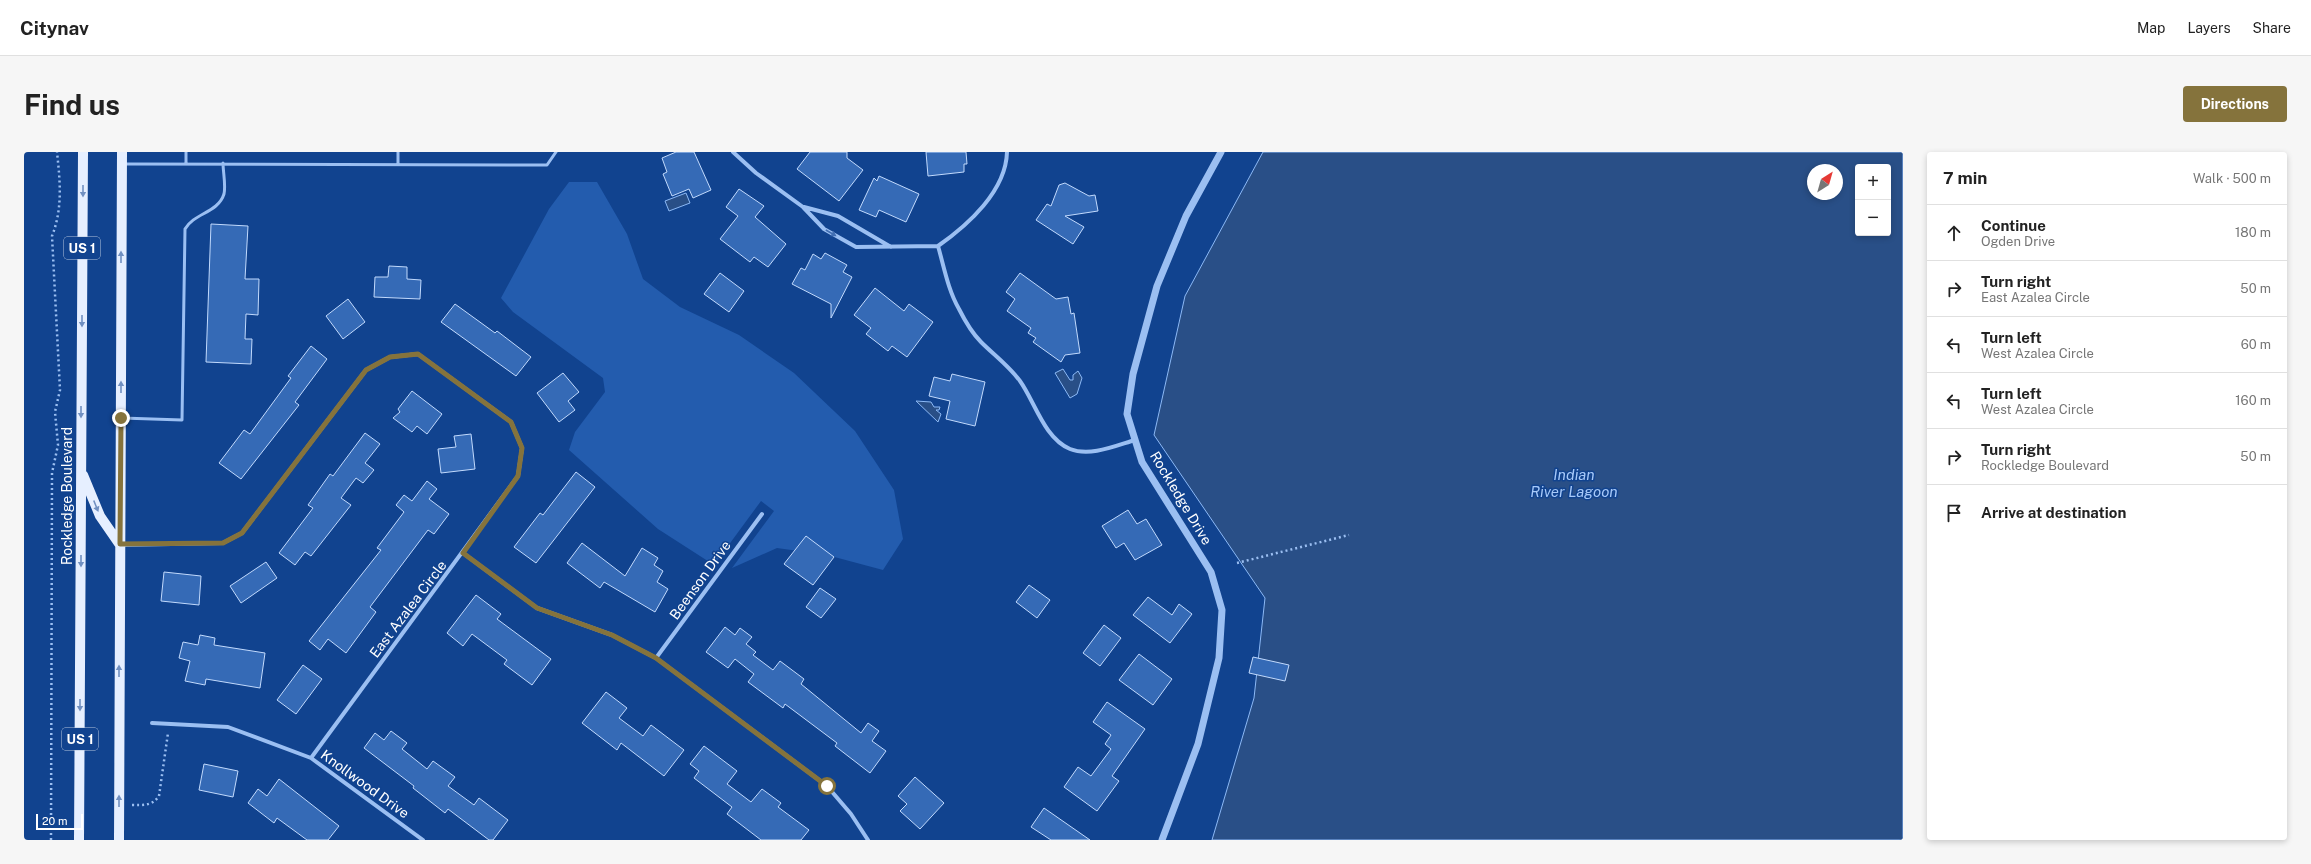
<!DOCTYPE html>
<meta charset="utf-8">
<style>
:root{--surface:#fff;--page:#f6f6f6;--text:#222;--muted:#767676;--line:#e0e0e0;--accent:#85733c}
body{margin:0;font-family:"Public Sans",sans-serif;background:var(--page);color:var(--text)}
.controls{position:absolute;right:12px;top:12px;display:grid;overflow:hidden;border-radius:4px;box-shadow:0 2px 6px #0003}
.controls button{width:36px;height:36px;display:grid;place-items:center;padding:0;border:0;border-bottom:1px solid var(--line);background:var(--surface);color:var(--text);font:20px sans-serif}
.compass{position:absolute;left:1783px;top:12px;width:36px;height:36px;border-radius:50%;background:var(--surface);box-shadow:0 2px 6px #0003;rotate:37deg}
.scale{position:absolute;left:12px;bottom:10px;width:47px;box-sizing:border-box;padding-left:4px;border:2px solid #fff;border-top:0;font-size:11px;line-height:14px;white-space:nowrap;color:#fff;-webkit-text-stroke:3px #11438f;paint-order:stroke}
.stop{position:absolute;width:12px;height:12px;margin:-9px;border:3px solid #85733c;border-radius:50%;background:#fff}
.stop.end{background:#85733c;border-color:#fff;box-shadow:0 1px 4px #0008}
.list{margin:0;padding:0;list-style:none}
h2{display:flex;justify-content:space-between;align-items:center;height:52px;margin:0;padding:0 16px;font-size:17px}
h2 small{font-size:13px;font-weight:400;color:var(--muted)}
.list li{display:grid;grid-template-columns:26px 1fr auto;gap:12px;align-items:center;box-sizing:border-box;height:56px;padding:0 16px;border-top:1px solid var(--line)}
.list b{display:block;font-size:15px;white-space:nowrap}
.list p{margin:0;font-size:13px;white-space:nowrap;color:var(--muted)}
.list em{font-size:13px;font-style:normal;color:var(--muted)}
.icon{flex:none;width:22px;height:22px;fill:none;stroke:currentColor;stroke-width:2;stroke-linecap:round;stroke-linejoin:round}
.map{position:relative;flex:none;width:1879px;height:688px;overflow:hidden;border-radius:4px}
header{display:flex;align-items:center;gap:24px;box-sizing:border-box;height:56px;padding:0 20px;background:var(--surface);border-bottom:1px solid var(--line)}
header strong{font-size:19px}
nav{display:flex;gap:22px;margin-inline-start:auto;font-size:14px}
.intro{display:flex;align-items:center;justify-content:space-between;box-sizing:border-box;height:96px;padding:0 24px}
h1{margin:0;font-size:28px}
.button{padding:10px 18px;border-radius:4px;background:var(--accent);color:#fff;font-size:14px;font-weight:700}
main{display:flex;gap:24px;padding:0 24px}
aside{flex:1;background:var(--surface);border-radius:4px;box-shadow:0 2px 6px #0003}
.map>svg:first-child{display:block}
</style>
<header>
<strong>Citynav</strong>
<nav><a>Map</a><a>Layers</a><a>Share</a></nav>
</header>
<div class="intro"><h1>Find us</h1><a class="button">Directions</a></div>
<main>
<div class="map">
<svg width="1879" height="688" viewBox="0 0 1879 688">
<rect width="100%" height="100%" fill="#11438f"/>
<path fill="#235cae" d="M545 30H573L603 82 619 127 656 155 715 183 770 221 831 279 870 338 879 387 859 418 803 403 753 396 708 416 750 359 737 349 690 413 634 377 545 298 551 280 581 240 579 226 489 160 477 146 525 57Z"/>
<path fill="#294f87" stroke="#8cb9f6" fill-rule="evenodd" d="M1239 0H1879V688H1188L1230 546 1241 446 1130 283 1161 144ZM1834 15H1864V81H1834ZM1789 18H1813V42H1789Z
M662 41 666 51 645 59 641 49Z
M1039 217 1046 228H1049V223L1054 219 1058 226 1053 242 1046 246 1031 221Z
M892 249 907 250 910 255H916L915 258H912L917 262 914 270Z"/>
<path fill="#356ab6" stroke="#c2dafd" d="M652 0H670L687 38 669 46 665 37 648 44 639 22 643 20 638 6Z
M786 0H823V6L839 18 815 49 773 17Z
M902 0H942L943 12H940V20L904 24Z
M855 24 895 42 882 70 855 58 852 65 835 58 850 26 853 29Z
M1041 31 1065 44 1071 43 1074 59 1041 64 1060 75 1049 92 1012 68 1023 52 1027 54 1035 33Z
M715 37 740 54 731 65 762 92 744 115 730 105 726 110 696 87 714 64 702 55Z
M187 72 224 74 221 127H235L234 163 222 162 221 187H228L227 212 182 210Z
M801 101 823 113 819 120 828 125 807 166V152L768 132 777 116 781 118 789 102 797 107Z
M365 114 383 115V127L397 128 396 147 350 145 351 125H364Z
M696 121 720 139 705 160 680 142Z
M996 121 1032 147 1044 145 1047 162 1050 161 1056 201 1041 203 1037 210 1009 190 1012 186 1004 181 1007 176 983 159 991 147 982 140Z
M851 136 880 159 885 152 909 170 883 205 868 194 864 199 842 182 847 176 830 163Z
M324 147 341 170 319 187 302 164Z
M431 152 471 181 473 179 507 205 492 224 417 170Z
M287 194 303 207 271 250 275 253 217 327 195 311 220 278 226 282 267 226 264 224Z
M539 221 555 240 544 249 551 258 535 270 513 241Z
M928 222 961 230 951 274 922 267 926 249 905 244 910 225 926 229Z
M388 239 418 262 403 282 393 274 388 280 369 266 376 260 374 257Z
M341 281 356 292 341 311 350 318 339 331 332 326 317 346 327 353 287 404 281 400 271 413 255 401 289 356 284 353 306 322 309 324Z
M447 282 451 317 417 321 414 297 432 295 430 284Z
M552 320 571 335 512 411 490 395 516 361 519 363Z
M403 329 413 337 405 347 425 362 410 382 404 378 346 455 352 460 322 501 304 487 296 498 285 489 357 398 353 396 380 360 372 353 380 343 388 349Z
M1104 358 1113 372 1122 367 1138 393 1111 408 1100 391 1092 396 1078 374Z
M782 384 810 405 789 433 760 412Z
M558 391 601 424 618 396 634 406 630 413 639 419 633 430 644 437 631 460 580 430 576 436 543 411Z
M242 410 253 426 217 451 206 434Z
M140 420 177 424 175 453 137 449Z
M1005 433 1026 448 1013 466 992 450Z
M796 436 812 447 797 466 782 455Z
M452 443 477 462 473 467 527 507 508 533 480 512 483 508 448 482 439 494 423 481Z
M1124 445 1148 463 1155 452 1168 462 1146 491 1109 463Z
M1080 473 1097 486 1076 514 1059 501Z
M701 475 711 483 716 476 728 485 722 492 732 500 729 503 749 518 756 509 780 527 777 532 837 581 844 571 855 579 848 589 862 599 846 621 811 594 813 591 761 552 759 556 724 530 730 522 711 507 704 516 682 500Z
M176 483 191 486 190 493 241 501 236 536 182 527 181 533 161 529 166 509 155 506 159 490 174 493Z
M1115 502 1148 527 1129 553 1095 528Z
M1229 505 1265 513 1261 529 1225 521Z
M279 513 298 527 272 562 253 548Z
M582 540 603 556 595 566 619 584 627 573 660 598 640 624 597 591 593 598 558 571Z
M1083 550 1121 577 1088 624 1095 629 1073 659 1040 635 1054 615 1067 624 1087 597 1081 592 1087 583 1069 570Z
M367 579 383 591 378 597 403 617 409 609 431 625 424 634 450 653 455 646 484 668 469 688H465L424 657 421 661 389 636 390 634 340 596 351 581 360 588Z
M680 594 713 619 703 632 727 650 738 637 757 651 754 655 785 678 777 688H737L703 662 708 655 670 626 675 619 666 612Z
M180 612 214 619 209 645 175 638Z
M891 625 920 651 896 677 876 659 883 652 874 644Z
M255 627 315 674 304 688H283L253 666 250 671 224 651 234 637 243 644Z
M1020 656 1066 688H1027L1007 675Z"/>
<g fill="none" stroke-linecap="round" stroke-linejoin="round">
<path stroke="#9bbff2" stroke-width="2.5" stroke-dasharray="2 3" stroke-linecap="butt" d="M1213 411 1325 383
M108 653C120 653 128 654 135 644L144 581
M27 688 28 321 34 293 31 260 36 238 28 84C39 56 36 29 33 0"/>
<path stroke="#9bbff2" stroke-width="3" d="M374 0V12
M100 12 523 13 532 0
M162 12V0
M98 266 158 268 161 77C170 61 194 61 200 42 202 33 199 20 199 11"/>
<path stroke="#9bbff2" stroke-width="4" d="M709 0 732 21 779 55 800 77 832 95 914 94
M780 55 814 64 867 95
M914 94C920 115 924 138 935 157 941 169 948 181 957 190 970 203 985 214 996 229 1011 250 1020 286 1046 297 1066 305 1091 294 1111 288
M914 94C944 73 982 39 983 0
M96 393 199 391 218 381 342 218 366 205 394 202 487 270 498 296 494 324 287 606
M439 401 513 456 588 483 632 506 803 634 827 662 844 688
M632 506 738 362
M128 571 204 575 287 606 399 688"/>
<path stroke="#9bbff2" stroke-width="7" d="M1138 688 1174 592 1195 506 1198 458 1187 420 1118 310 1103 262 1109 222 1133 134 1162 64 1197 0"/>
<path stroke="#e6efff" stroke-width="10" d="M59 323 76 364 96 393
M55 688 59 0
M95 688 98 0"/>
</g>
<defs><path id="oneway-solid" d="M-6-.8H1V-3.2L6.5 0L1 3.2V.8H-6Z"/></defs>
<g fill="#7190c1">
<use href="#oneway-solid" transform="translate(59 39) rotate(90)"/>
<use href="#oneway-solid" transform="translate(97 105) rotate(-90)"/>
<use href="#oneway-solid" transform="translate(58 169) rotate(90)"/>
<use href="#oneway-solid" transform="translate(97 235) rotate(-90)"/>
<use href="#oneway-solid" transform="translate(57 260) rotate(90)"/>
<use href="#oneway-solid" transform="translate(72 354) rotate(68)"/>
<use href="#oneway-solid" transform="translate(57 409) rotate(90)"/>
<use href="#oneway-solid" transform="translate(95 519) rotate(-90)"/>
<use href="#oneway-solid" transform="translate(56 553) rotate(90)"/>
<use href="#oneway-solid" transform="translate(95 649) rotate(-90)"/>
</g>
<use fill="#416eb2" href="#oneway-solid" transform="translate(807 81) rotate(30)"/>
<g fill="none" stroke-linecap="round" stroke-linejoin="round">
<path stroke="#85733c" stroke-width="5" d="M97 266 96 392 199 391 218 381 342 218 366 205 394 202 487 270 498 296 494 324 439 401 513 456 588 483 632 506 803 634"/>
</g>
<g text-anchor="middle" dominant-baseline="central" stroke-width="3" stroke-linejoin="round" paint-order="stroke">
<g fill="#11438f" stroke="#b8c7dd" stroke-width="1">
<rect x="40" y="85" width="36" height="22" rx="3"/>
<rect x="38" y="576" width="36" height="22" rx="3"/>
</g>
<g font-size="13" font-weight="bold" fill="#fff">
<text x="58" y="96">US 1</text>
<text x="56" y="587">US 1</text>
</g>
<g font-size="14" fill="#fff" stroke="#11438f">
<text transform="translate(43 344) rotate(-90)">Rockledge Boulevard</text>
<text transform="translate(1157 346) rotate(59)">Rockledge Drive</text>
<text transform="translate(676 428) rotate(-54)">Beenson Drive</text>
<text transform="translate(384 457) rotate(-53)">East Azalea Circle</text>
<text transform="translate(341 632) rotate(36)">Knollwood Drive</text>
</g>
<g font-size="15" font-style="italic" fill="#a7c9f9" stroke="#11438f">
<text x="1550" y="322">Indian<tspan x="1550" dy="17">River Lagoon</tspan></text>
</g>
</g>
</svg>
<div class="controls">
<button>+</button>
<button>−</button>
</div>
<svg class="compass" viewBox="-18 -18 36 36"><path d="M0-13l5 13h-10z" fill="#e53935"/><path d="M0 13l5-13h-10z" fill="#767676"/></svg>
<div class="scale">20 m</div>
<div class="stop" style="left:803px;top:634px"></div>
<div class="stop end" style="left:97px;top:266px"></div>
</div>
<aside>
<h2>7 min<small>Walk · 500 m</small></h2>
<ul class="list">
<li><svg class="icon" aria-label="ahead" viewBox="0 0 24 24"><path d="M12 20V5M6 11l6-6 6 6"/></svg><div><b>Continue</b><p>Ogden Drive</p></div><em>180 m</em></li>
<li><svg class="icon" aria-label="right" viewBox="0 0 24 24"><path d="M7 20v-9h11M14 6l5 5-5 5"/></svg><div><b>Turn right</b><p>East Azalea Circle</p></div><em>50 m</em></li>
<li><svg class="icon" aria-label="left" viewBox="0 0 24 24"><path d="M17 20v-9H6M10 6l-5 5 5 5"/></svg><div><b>Turn left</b><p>West Azalea Circle</p></div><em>60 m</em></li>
<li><svg class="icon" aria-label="left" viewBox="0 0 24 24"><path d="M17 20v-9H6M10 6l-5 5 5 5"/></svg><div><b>Turn left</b><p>West Azalea Circle</p></div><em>160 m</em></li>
<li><svg class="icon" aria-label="right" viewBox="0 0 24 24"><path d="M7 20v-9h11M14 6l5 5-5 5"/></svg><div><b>Turn right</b><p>Rockledge Boulevard</p></div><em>50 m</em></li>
<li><svg class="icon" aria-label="arrive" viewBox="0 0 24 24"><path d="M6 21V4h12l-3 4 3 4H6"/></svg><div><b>Arrive at destination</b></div></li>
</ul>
</aside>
</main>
